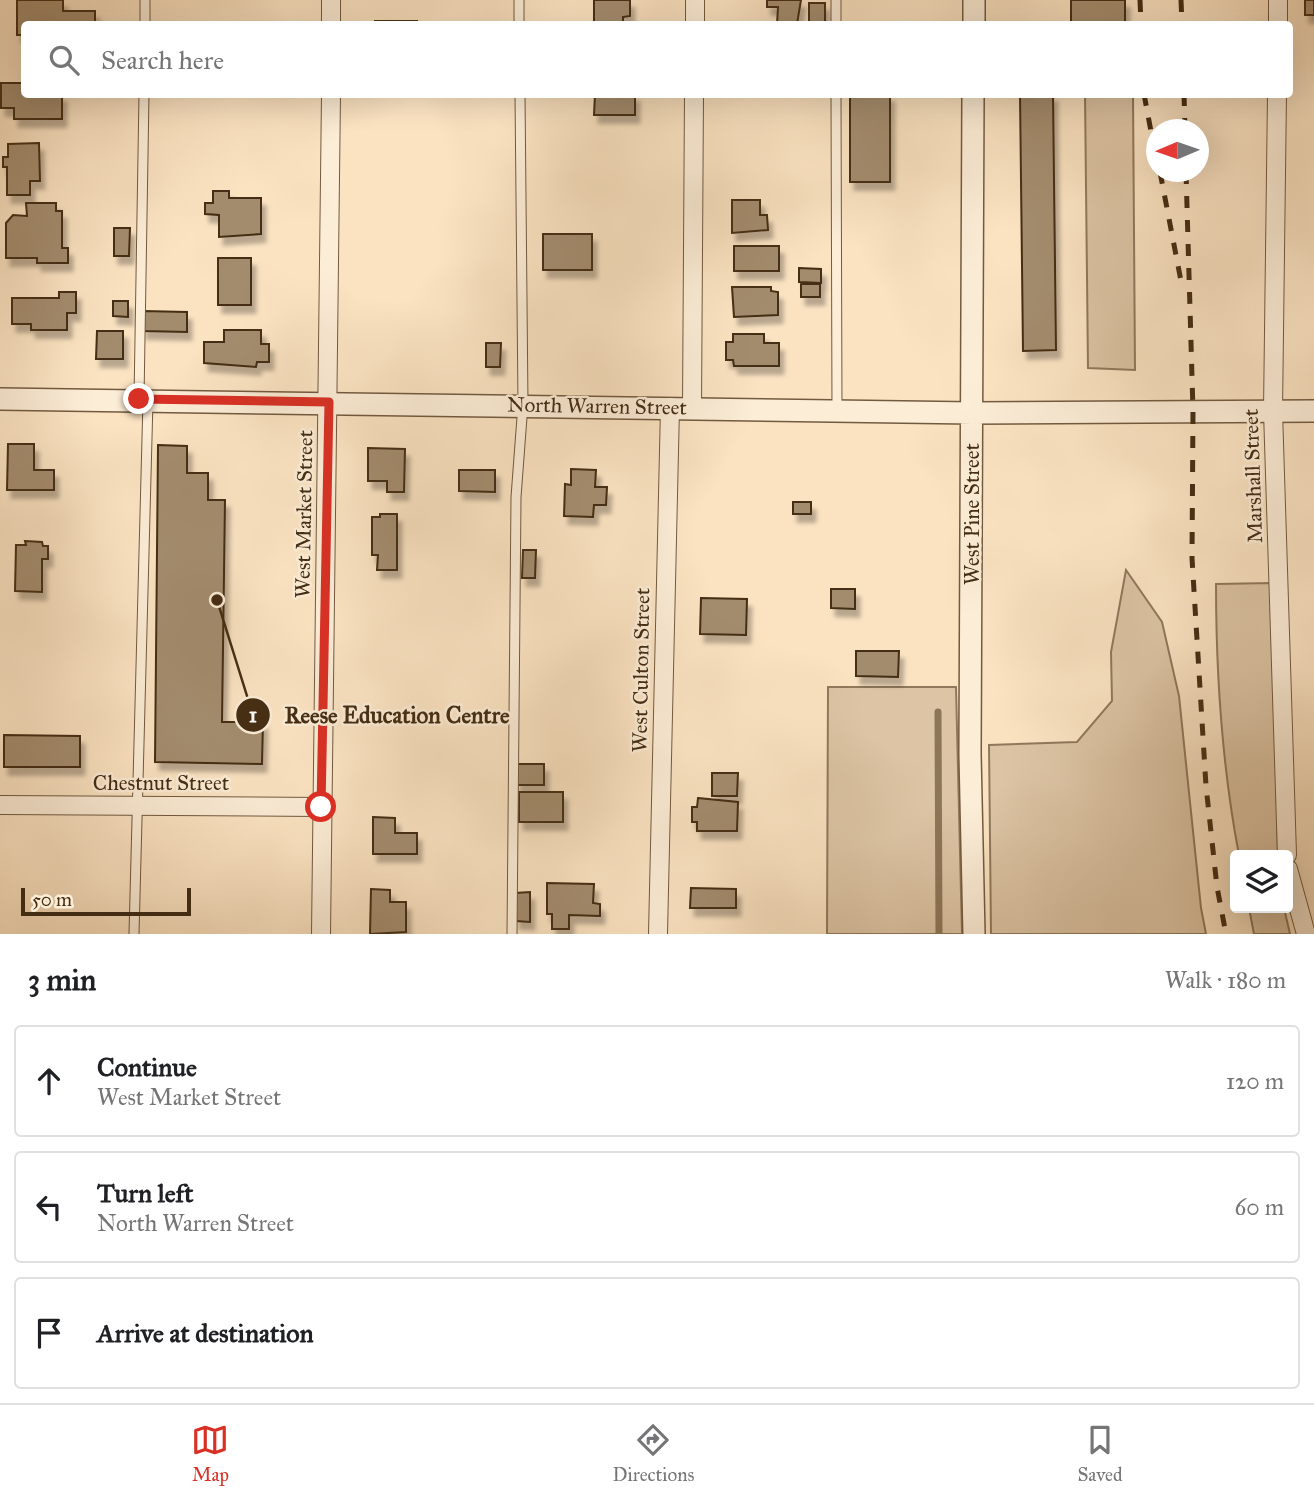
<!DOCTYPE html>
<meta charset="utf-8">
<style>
:root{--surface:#fff;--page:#f6f6f6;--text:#202124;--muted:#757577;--line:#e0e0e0;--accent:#d93025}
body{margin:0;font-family:"IM FELL Great Primer",serif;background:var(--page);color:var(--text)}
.controls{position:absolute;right:21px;bottom:21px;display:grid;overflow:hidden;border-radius:7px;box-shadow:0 7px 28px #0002}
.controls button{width:63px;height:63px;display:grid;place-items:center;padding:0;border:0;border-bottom:2px solid var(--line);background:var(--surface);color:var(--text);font:35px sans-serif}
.compass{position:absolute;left:1146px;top:119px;width:63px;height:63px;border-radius:50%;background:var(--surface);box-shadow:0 7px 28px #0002;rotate:268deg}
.scale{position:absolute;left:21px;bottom:18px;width:170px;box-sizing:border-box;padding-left:7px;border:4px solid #442d13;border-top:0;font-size:19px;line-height:24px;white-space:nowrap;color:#442d13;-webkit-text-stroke:5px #fcedd7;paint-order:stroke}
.stop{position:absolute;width:21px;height:21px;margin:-16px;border:5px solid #d93025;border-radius:50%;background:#fff}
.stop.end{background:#d93025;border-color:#fff;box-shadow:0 2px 7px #0008}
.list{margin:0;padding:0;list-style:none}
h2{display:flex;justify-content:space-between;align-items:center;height:91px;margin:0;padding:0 28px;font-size:30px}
h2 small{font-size:23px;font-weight:400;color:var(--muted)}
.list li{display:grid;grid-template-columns:46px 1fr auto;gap:21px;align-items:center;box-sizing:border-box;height:112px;margin:0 14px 14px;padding:0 14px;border:2px solid var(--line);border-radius:7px}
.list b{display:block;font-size:26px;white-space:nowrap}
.list p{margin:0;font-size:23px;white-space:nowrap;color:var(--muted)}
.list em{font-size:23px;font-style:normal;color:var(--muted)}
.icon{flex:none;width:38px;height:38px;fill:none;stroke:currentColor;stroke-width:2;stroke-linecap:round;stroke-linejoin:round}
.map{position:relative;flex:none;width:1314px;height:934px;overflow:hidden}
.search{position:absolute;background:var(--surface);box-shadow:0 7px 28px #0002;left:21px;right:21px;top:21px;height:77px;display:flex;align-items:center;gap:18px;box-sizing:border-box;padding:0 24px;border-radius:7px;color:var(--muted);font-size:26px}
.sheet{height:469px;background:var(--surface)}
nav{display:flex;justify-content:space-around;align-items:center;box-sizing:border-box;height:98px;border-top:2px solid var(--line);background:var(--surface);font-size:19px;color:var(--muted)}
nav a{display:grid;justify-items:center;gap:4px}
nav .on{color:var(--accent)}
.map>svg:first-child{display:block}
</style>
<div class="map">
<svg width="1314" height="934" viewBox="0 0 1314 934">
<defs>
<filter id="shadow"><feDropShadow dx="4.5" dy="8" stdDeviation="2" flood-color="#0004"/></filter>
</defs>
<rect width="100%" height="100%" fill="#fbe3c2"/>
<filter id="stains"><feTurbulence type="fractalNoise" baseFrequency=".00286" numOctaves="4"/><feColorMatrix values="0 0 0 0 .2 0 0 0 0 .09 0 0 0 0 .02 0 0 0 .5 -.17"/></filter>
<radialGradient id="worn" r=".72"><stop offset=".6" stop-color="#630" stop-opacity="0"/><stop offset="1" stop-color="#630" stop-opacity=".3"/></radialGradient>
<path fill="#dcc4a4" stroke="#90785c" stroke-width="2" d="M1085 95H1133L1135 370 1088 368Z
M1126 570 1162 622 1179 696 1201 908 1206 934H991L989 745 1077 742 1112 701 1111 652Z
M1272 583 1278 855H1239C1222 766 1216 675 1216 584Z
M828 687H956L962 934H827Z
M1249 908H1284L1290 934H1254Z"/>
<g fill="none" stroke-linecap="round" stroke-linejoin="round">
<path stroke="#8d7558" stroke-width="7" d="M938 712 939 934"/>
</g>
<path fill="#a38c6e" stroke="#442d13" stroke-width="2" filter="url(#shadow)" d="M17 0H63V11H95V24H24V35H17Z
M594 0H630V16L623 17V24H594Z
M767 0H801L797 24H777L778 7H767Z
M1071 0H1125V24H1071Z
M1305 0H1314V15H1305Z
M809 3H825V24H809Z
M375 21H417V24H375Z
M1 83H24V94H62V119H14V108H1Z
M595 94H635V115H594Z
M850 94H890V182H850Z
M1020 94H1053L1056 350 1023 351Z
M39 143 40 181H30V195H7V167H3V157H8V144Z
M213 191H229V198H261V234L219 237V215L205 214V203H213Z
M732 200H760V215H767L768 230 732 233Z
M26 203H56V211H62V248H68V263H37V258H6V223L13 215 27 216Z
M114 228H130L129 256H114Z
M543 234H592V270H543Z
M734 246H779V271H734Z
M218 258H251V305H218Z
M799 268 821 269V283L799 282Z
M801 284H820V297H801Z
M732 287H771V291L778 292V315L734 317Z
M59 292H76V313H67V330H31V324H12V298H59Z
M113 301H128V317L113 316Z
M143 311 187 312V332L142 331Z
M224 330H261V344H269V362H257L256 367 204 363V342H224Z
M97 331H123V359H96Z
M733 334H764V343H779V366H734L733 360H726V342H733Z
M486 343H501L500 367H486Z
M8 444H34V470H54V490H7Z
M158 445 187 446V473H208V500H225L222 722H263L262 764 155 762Z
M368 448 405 449 404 492H387V481H368Z
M571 469 596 470 595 487H607L606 505H594L593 517 564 516 565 484 571 485Z
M459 470H495V492L459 491Z
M793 502H811V514H793Z
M380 514H397V570H377L378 555H372V517H380Z
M25 541 42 542 43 546H48V559H42V592L15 591 16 545H26Z
M523 550H536L535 578H522Z
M831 589H855V609L831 608Z
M701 598 747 599 746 635 700 634Z
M856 651H899L898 677 856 676Z
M4 735 80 736V767H4Z
M516 764H544V785H516Z
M712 773H738L737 796H712Z
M519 792H563V822H519Z
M698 798 738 802 737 831H697V822H692V807H697Z
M373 817 395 818V833H417V854H373Z
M547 883 594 884 593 903 600 904V916L569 915V929H552V914H547Z
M691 888 736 889V908H690Z
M371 889 390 890V902H406V932L370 934Z
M530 892V922L515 921V893Z"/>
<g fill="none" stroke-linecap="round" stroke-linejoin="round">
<g stroke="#725a3f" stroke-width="11">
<path id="service" d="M519 0V24
M836 0V24
M145 24V0
M836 94 837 410
M139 399 144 94
M134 934 148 400
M512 934 516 497 523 404 520 94"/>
</g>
<g stroke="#725a3f" stroke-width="20">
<path id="minor" d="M331 24V0
M695 24V0
M1278 24V0
M1277 94 1273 411 1287 855
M692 407 694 94
M0 805 321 807
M1288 869 1306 934
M321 934 331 94
M658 934 670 407"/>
</g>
<g stroke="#725a3f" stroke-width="24">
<path id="tertiary" d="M974 24V0
M973 94 970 754 974 934
M0 399 973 413 1314 411"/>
</g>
<use href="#service" stroke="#fcedd7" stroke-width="9"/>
<use href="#minor" stroke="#fcedd7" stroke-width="18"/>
<use href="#tertiary" stroke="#fcedd7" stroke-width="21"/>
<path stroke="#442d13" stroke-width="5" stroke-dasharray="12 12" stroke-linecap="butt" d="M1140 0 1141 24
M1181 0 1182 24
M1144 94 1156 158
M1184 94 1185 130
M1160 172 1181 281
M1186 172 1193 411 1192 558 1206 786 1217 887 1226 934"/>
</g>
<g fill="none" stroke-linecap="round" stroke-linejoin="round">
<path stroke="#d93025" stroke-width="9" d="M139 399 329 402 321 807"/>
</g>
<g text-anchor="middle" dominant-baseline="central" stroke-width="5" stroke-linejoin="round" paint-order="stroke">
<g font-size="21" fill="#442d13" stroke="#fcedd7">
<text transform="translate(597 406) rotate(1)">North Warren Street</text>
<text transform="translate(1253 476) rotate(-92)">Marshall Street</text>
<text transform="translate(304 514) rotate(-89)">West Market Street</text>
<text transform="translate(972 514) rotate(-90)">West Pine Street</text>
<text transform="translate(641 670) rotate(-89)">West Culton Street</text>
<text x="161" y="783">Chestnut Street</text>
</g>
</g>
<path fill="none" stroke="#442d13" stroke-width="2.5" d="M217 600L253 715"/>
<g fill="#442d13" stroke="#fcedd7" stroke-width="2.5">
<circle cx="217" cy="600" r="7"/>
<circle cx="253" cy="715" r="18"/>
</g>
<g font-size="21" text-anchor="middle" font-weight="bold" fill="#fff">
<text x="253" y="722">1</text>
</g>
<g font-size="23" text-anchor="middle" font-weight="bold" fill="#442d13" stroke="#fcedd7" stroke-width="5" stroke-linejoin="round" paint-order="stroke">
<text x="397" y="723">Reese Education Centre</text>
</g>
<rect width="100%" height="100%" filter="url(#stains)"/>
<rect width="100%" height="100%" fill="url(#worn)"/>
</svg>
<div class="controls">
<button><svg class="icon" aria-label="layers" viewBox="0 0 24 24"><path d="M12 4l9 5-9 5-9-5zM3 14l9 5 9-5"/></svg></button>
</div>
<svg class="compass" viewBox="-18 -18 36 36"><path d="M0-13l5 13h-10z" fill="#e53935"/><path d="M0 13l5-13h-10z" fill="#757577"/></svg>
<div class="scale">50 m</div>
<div class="stop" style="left:321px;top:807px"></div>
<div class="stop end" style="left:139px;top:399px"></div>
<div class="search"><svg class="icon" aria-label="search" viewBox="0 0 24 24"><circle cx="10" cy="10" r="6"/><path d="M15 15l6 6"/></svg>Search here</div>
</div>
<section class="sheet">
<h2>3 min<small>Walk · 180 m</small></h2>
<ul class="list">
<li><svg class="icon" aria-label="ahead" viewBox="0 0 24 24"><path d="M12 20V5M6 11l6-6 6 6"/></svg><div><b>Continue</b><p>West Market Street</p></div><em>120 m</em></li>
<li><svg class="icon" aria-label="left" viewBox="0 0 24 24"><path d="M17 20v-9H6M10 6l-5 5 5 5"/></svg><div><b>Turn left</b><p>North Warren Street</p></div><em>60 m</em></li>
<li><svg class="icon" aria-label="arrive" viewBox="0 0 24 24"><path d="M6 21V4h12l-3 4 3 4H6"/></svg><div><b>Arrive at destination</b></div></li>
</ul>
</section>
<nav>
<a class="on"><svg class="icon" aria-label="map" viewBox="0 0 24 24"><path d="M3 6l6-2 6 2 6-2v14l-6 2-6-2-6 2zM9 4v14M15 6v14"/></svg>Map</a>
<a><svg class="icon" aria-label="directions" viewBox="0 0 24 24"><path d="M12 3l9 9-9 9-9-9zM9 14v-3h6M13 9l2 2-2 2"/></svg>Directions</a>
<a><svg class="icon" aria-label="saved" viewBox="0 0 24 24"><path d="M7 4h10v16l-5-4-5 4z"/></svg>Saved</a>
</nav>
